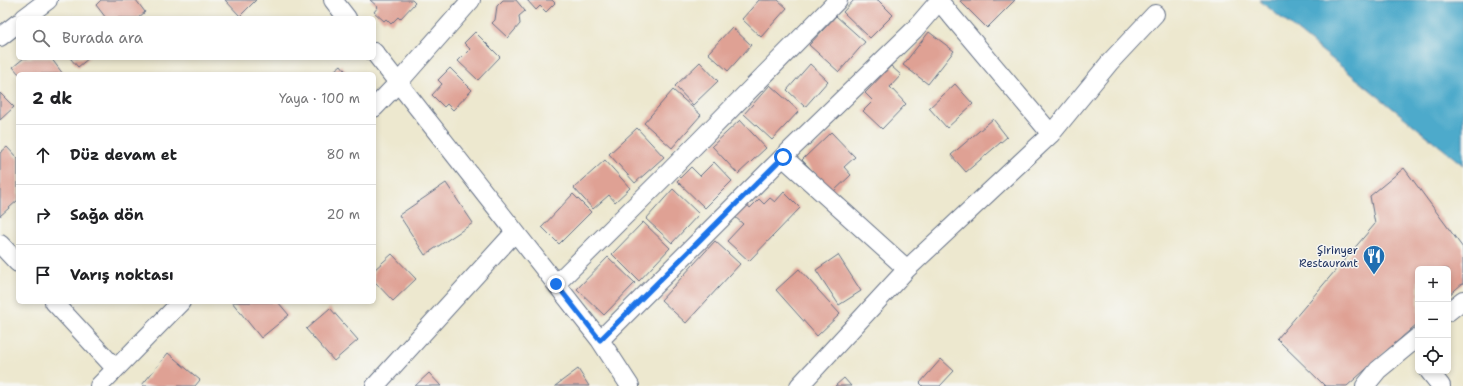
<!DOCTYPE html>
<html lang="tr">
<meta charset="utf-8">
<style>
:root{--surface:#fff;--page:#f6f6f6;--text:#202124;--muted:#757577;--line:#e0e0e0}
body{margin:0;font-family:"Shantell Sans",sans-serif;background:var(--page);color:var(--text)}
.controls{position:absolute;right:12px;bottom:12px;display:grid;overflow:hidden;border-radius:6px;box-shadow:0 2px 6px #0003}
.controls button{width:36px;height:36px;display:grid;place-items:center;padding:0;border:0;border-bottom:1px solid var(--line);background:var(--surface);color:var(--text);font:20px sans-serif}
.stop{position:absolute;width:12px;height:12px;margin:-9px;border:3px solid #1a73e8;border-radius:50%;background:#fff}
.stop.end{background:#1a73e8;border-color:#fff;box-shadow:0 1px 4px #0008}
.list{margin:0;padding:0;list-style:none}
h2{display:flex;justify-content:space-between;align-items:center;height:52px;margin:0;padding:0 16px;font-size:17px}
h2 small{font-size:13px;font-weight:400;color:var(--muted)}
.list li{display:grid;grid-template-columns:26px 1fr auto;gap:12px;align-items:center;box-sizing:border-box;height:60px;padding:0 16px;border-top:1px solid var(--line)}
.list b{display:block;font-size:15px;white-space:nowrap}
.list em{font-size:13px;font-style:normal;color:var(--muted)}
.icon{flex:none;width:22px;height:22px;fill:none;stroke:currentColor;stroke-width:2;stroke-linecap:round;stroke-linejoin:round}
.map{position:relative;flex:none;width:1463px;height:386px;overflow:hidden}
.search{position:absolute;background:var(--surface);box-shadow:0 2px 6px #0003;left:16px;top:16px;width:360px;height:44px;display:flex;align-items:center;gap:10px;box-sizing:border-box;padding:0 14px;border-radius:6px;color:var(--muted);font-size:15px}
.panel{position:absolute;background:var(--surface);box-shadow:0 2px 6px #0003;left:16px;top:72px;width:360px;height:232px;border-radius:6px}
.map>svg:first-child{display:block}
</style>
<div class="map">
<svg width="1463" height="386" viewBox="0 0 1463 386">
<rect width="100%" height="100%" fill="#f6f6f2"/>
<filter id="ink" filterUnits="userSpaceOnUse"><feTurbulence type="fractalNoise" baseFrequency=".025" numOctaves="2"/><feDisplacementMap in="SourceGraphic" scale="8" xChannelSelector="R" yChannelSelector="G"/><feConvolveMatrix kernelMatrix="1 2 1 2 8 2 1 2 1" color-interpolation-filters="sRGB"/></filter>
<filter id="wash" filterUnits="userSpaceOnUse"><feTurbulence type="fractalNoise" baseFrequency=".012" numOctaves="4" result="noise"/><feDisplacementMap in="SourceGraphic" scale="16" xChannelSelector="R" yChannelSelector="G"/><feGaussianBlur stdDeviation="0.9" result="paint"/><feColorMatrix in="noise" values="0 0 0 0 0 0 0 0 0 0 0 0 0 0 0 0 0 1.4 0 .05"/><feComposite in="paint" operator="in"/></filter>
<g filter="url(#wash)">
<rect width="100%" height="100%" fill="#ede8cf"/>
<path fill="#4daacb" stroke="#346c94" d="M1259 0H1463V165Z"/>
<g id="blocks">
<path fill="#dfa194" d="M101 0H136L145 12 138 18H106L96 5Z
M225 0H256L240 16Z
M370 0H412L415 3 400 19 398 17 391 24 386 19 384 21 374 12 378 7Z
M503 0H516L525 11 519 16 520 24 508 38 492 23 495 20 497 6Z
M527 0H552L555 3 546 12 540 6 536 10Z
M759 0H778L787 8 761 37 742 19Z
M854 0H878L893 15 870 38 843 12Z
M962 0H1015L987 28 960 1Z
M836 16 865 42 839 72 809 45Z
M732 27 751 45 728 71 708 53Z
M475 32 500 57 478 80 458 61 470 49 464 43Z
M929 32 954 51 928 84 903 65Z
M24 58H51L63 74H19L13 67Z
M70 58H89L78 67Z
M700 62 718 81 693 105 675 86Z
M810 64 828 81 805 107 787 90Z
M341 65 348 74H330Z
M891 66 901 75 890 87 906 104 882 129 863 111 873 101 865 93Z
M450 68 472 90 453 110 447 104 444 107 432 95 442 84 438 80Z
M955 84 973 104 947 128 929 108Z
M770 85 799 111 772 140 744 114Z
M673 90 701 115 672 148 644 123Z
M0 93 14 107 0 120Z
M993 119 1007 137 966 172 951 155Z
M740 120 766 148 738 174 712 146Z
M637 128 664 157 635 183 609 154Z
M831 132 855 157 844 167 851 175 833 192 802 160Z
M7 147 18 159V200L0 216V153Z
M605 160 630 188 615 202 609 195 593 209 574 188Z
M714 162 732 181 705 208 677 181 691 167 700 176Z
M1404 168 1463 248V283L1448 296V269H1418V323L1347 386H1325L1277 339 1375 224 1370 196Z
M446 183 473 223 425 255 399 215Z
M673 189 699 214 672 243 646 219Z
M784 192 800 208 749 261 727 241 743 224 734 216 746 203 750 208 759 199 764 204 770 198 775 202Z
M573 194 591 212 559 244 542 227Z
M643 222 670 248 639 281 612 254Z
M715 241 740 264 686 323 661 300Z
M392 254 416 279 393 301 374 281V270Z
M838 255 861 291 839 305 816 270Z
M608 257 635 283 604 315 577 289Z
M799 269 840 314 817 336 776 290Z
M232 302H278L289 315 261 338Z
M330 308 358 340 334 361 306 329Z
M168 353 200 380 195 386H144L142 385Z
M941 359 954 371 940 386H923L920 383Z
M578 369 589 386H555Z
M429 373 441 386H415Z
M844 378 851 386H835Z"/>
</g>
</g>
<g filter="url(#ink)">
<use href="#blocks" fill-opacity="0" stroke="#647086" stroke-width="1"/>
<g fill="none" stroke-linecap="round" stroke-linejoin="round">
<g stroke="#647086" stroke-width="20">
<path id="minor" d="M333 0 347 18
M24 18 48 0
M0 37 18 23
M374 52 600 340 630 386
M374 108 398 83 471 0
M783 157 907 269
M0 244 18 263
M556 284 663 178 838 0
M54 302 115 368
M1448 312 1463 300
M600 340 783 157 914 30 939 1 1051 134
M1429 371 1441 386
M99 386 181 302
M375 386 515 232
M799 386 907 269 1051 134 1110 62 1155 14
M1365 386 1378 370 1418 337"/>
</g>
<use href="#minor" stroke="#fff" stroke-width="18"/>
</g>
</g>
<g fill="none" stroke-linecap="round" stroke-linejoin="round" filter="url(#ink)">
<path stroke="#1a73e8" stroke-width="5" d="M556 284 600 340 783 157"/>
</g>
<defs>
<g id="restaurant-pin" transform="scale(1.15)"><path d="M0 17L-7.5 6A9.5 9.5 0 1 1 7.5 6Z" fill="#1f6fb2" stroke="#f6f6f2"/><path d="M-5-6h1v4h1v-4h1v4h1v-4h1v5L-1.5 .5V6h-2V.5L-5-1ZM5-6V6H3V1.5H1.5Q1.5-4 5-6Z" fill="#fff"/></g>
</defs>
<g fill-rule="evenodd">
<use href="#restaurant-pin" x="1374" y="256"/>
</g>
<g text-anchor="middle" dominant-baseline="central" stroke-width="3" stroke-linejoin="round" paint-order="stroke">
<g font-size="11" fill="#1b2f5e" stroke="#f6f6f2" text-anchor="end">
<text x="1358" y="250">Şirinyer<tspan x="1358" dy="13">Restaurant</tspan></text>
</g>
</g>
</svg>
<div class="controls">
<button>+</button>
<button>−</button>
<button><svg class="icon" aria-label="locate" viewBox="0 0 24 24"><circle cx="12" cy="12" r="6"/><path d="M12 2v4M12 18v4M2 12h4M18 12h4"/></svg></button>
</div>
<div class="stop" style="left:783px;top:157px"></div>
<div class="stop end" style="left:556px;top:284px"></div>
<div class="search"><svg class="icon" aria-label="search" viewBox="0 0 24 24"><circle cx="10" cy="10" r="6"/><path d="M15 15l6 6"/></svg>Burada ara</div>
<section class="panel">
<h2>2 dk<small>Yaya · 100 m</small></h2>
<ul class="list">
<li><svg class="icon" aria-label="ahead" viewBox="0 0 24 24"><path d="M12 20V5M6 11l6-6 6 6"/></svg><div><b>Düz devam et</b></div><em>80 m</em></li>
<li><svg class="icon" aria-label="right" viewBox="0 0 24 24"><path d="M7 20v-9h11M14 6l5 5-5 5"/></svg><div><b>Sağa dön</b></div><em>20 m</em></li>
<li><svg class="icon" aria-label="arrive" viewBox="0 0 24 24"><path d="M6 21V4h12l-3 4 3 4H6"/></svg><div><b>Varış noktası</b></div></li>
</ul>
</section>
</div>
